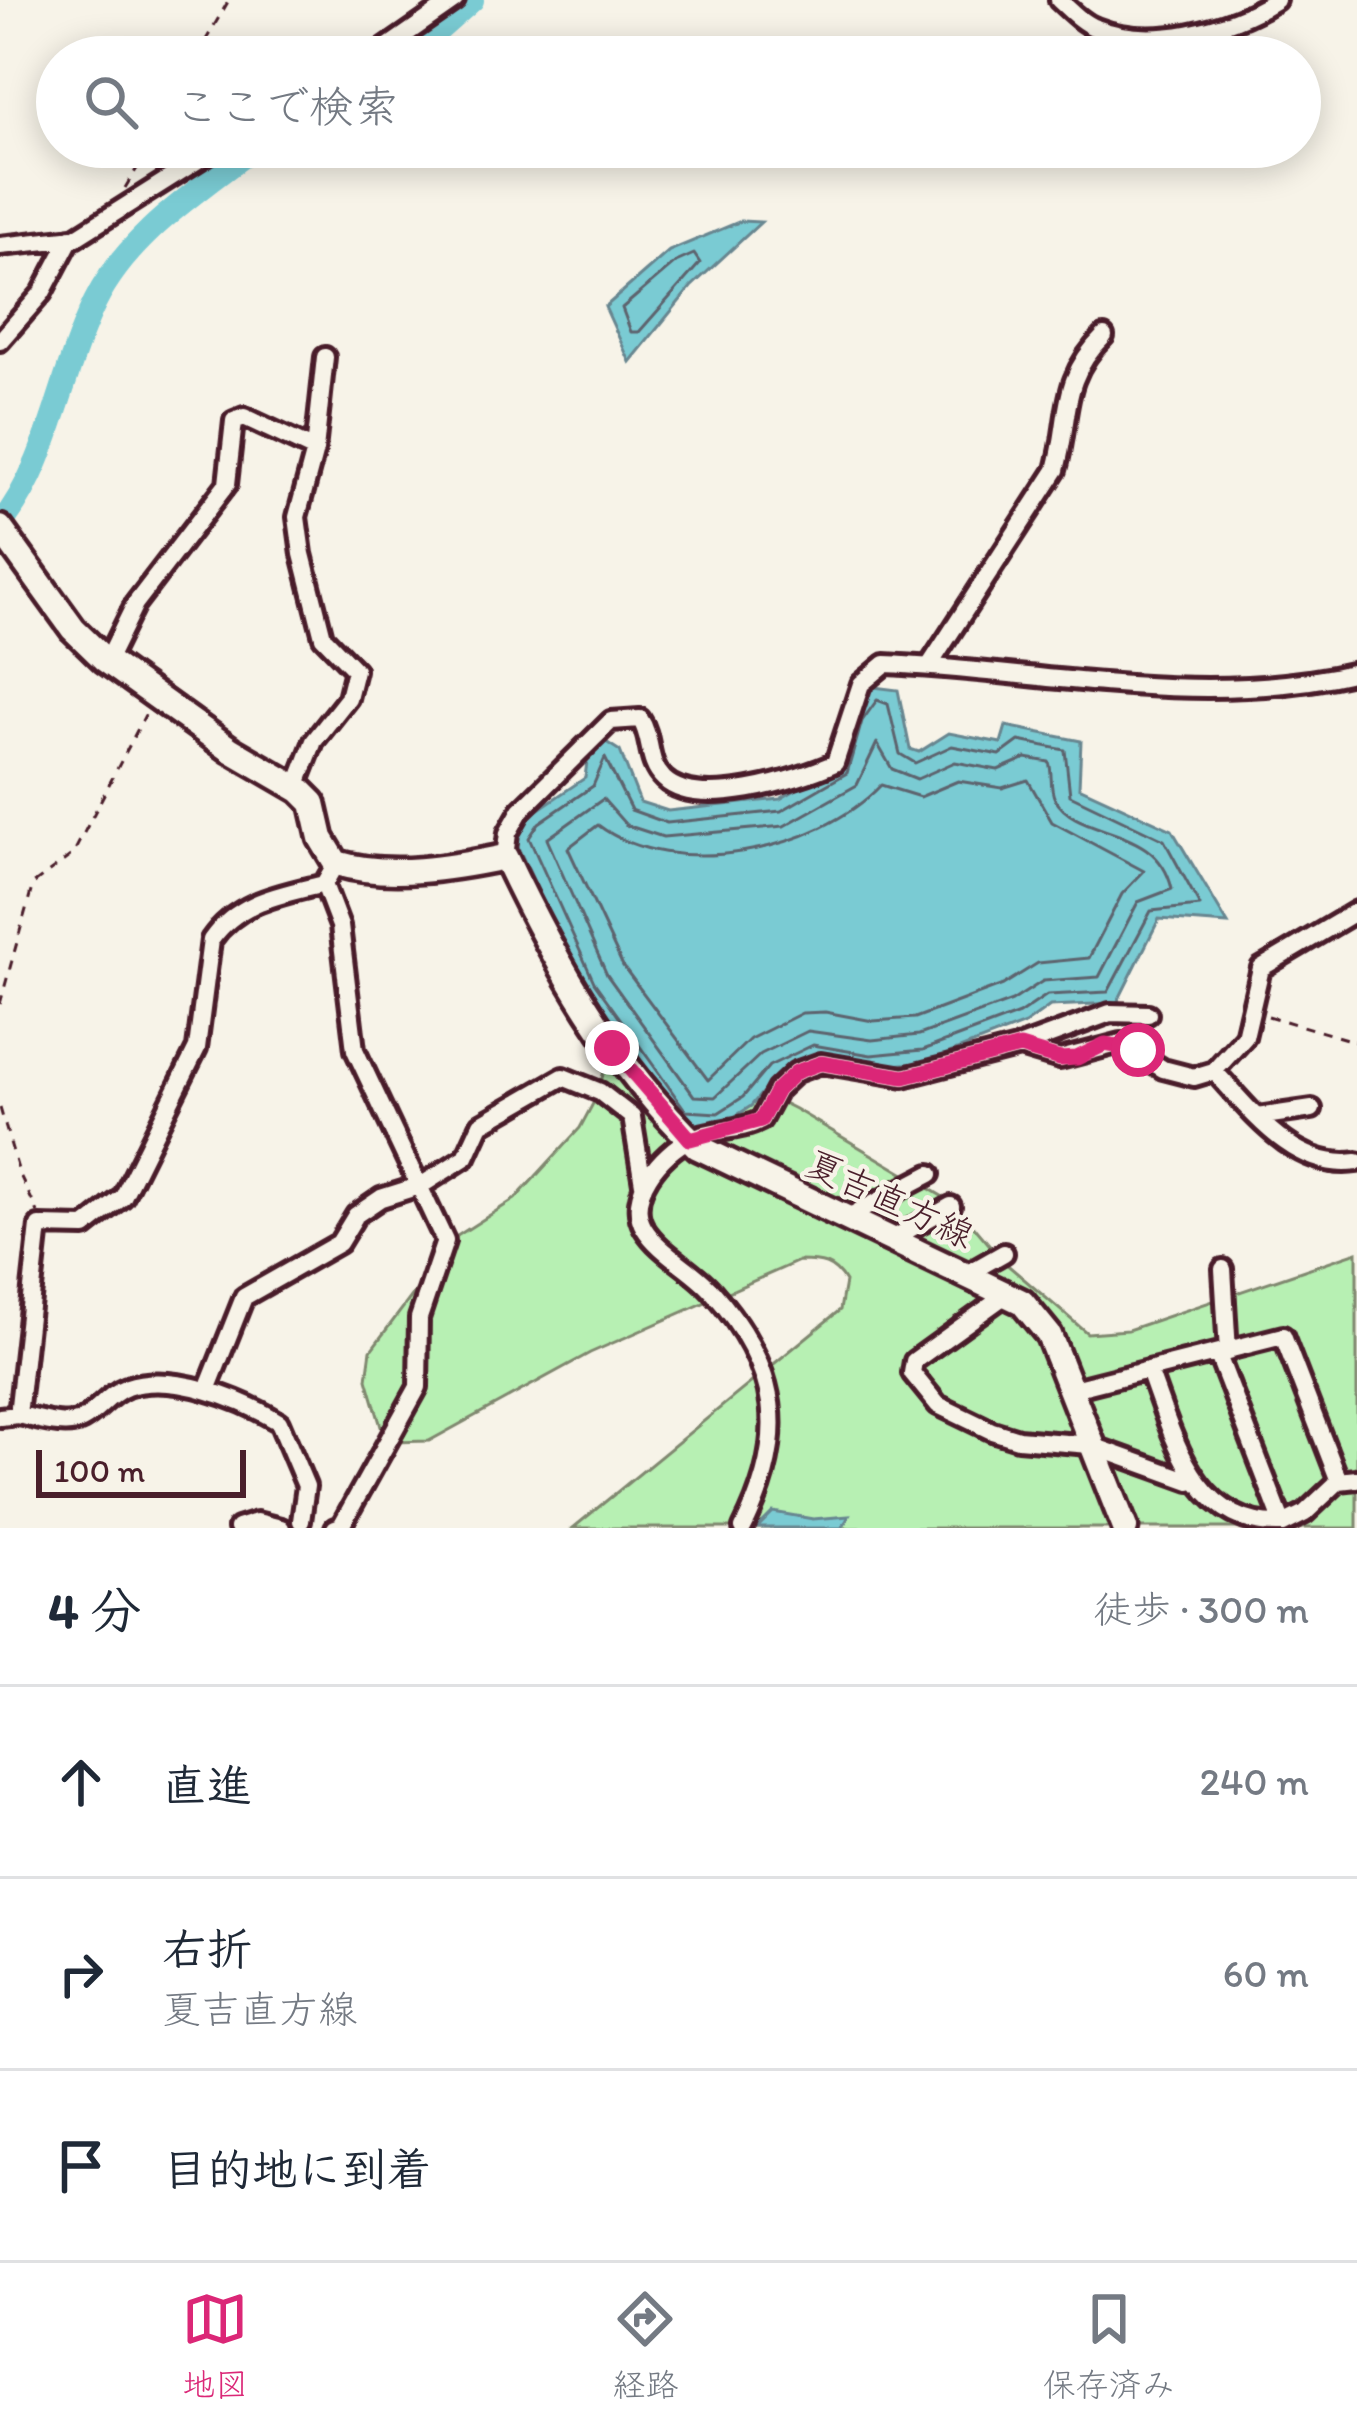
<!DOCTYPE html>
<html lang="ja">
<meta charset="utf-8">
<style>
:root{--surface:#fff;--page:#f6f6f7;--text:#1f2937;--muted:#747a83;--line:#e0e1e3;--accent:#db2777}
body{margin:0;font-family:Itim,"Klee One",sans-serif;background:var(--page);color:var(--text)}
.scale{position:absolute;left:36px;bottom:30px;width:210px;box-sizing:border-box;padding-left:12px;border:6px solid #4a1f2b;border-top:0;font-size:33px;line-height:42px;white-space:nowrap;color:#4a1f2b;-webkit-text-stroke:9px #f7f3e8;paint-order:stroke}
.stop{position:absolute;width:36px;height:36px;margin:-27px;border:9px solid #db2777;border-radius:50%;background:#fff}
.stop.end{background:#db2777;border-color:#fff;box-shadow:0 3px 12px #0008}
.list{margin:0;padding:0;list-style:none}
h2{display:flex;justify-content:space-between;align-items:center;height:156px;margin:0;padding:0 48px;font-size:51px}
h2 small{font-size:39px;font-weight:400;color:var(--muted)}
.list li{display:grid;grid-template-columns:78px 1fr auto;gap:36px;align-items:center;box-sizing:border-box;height:192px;padding:0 48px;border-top:3px solid var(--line)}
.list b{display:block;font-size:45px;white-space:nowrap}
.list p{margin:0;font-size:39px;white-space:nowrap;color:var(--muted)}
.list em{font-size:39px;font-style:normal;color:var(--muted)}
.icon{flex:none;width:66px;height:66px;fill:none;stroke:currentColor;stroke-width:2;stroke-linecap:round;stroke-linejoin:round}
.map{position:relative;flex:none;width:1357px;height:1528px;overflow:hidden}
.search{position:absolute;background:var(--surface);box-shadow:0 6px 30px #0003;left:36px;right:36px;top:36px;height:132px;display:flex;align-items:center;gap:30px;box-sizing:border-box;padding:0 42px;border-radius:66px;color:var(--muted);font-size:45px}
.sheet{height:732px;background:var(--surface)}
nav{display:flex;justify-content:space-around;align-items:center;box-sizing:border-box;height:168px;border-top:3px solid var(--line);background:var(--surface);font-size:33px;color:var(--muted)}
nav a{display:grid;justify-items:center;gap:6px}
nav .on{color:var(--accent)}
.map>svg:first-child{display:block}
</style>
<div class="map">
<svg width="1357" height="1528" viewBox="0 0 1357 1528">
<rect width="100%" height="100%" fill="#f7f3e8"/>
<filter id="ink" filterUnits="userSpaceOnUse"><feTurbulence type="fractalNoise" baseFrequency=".00833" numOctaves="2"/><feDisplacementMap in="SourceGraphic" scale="24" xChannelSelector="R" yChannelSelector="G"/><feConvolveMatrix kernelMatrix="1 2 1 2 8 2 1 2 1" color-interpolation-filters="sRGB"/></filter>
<g filter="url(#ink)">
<path fill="#b7f0b3" stroke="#80886f" stroke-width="3" d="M612 1045 696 1059 795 1109 955 1204 1004 1262 1087 1333 1128 1330 1357 1252V1528H573L840 1310 845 1282C833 1262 821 1261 799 1261L590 1353 429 1441 392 1442 382 1430 367 1379 371 1350 457 1236 515 1199 580 1128 596 1098Z"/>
<path fill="#7acbd3" stroke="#678690" stroke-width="3" d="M741 221 761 222 691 287 630 362 605 307 669 251Z
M866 686 898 690 910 749 919 752 949 733 1001 743 1006 726 1081 741 1079 787 1172 830 1228 924 1159 919 1117 1003 1050 1006 1025 1024 926 1062 870 1067 817 1056 776 1076 751 1106 720 1126 679 1123 584 989 514 839 530 815 585 778 588 753 606 742 620 751 640 802 668 811 780 799 838 765Z
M773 1512 813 1519 849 1516 842 1528H757Z"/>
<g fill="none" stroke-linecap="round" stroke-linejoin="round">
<path stroke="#5d646e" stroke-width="3" d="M694 254 700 263 639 332H631L622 308 676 262Z
M877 700 888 704 900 754 915 763 952 746 1000 755 1019 741 1065 750 1070 795 1164 840 1200 906 1151 911 1108 992 1047 995 1019 1014 923 1050 871 1055 813 1045 769 1066 743 1097 718 1113 686 1111 594 982 529 838 539 823 593 786 605 758 631 810 667 823 781 811 847 773 862 721Z
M877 743 892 769 917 779 955 762 998 770 1026 758 1049 762C1053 774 1049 788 1055 799 1078 840 1157 822 1172 889L1138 902 1099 977 1043 981 1012 1001 919 1035 872 1040 808 1031 761 1054 715 1097 694 1096 607 975 547 839 603 799 626 825 663 837 784 826 857 785Z
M1028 780 1052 822 1144 871 1122 894 1089 958 1038 963 1003 985 915 1018 873 1021 825 1012 802 1013 750 1039 708 1080 623 966 568 848 598 825C673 882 818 852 881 785L920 797 958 781 1002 788Z"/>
<path stroke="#7acbd3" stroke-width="24" d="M396 57 435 33 472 0
M0 525C52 460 59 375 95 302 128 235 197 192 254 147"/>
<g stroke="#4a1f2b" stroke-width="26">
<path id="minor" d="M1059 0C1070 10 1082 23 1096 28 1151 50 1229 30 1276 0
M373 57 455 0
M0 246 75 238 219 147
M0 341 42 293 71 238
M107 661 135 604 227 484 234 421 244 417 315 450 325 357
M929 666 1056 470C1071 416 1059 380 1104 336
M296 787 314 741 348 698 355 670 323 637 302 554 297 517 315 450
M505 857 508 833 521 810 611 721 640 719C653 738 646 762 664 779 697 811 798 780 835 763L861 684 885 664C1041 671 1203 709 1357 672
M324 884 340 926 355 1050 445 1241 419 1318 418 1387 341 1526 335 1528
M1021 1046 1110 1013 1148 1014
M1214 1071C1252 1112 1295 1171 1357 1162
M1257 1117 1312 1109
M846 1218 930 1174
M892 1239 951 1206
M1223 1269 1228 1352
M967 1274 1004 1253
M1007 1294 914 1361 912 1373 938 1405 992 1431 1018 1439 1090 1445 1190 1481
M1149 1371C1173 1435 1195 1528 1283 1524
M207 1390 244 1297 339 1243 356 1215 381 1198 422 1185 466 1157 481 1124 563 1077 600 1092 632 1117 643 1184
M1069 1390 1283 1336 1339 1481 1305 1513 1283 1524 1218 1355
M18 1415C36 1418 65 1429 82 1420 99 1411 108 1394 127 1387 173 1372 241 1399 279 1422L306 1486 301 1521
M0 1417 18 1415 39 1226 85 1227 123 1197 197 1048 211 940C238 901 280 895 324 884L336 863
M1339 1481 1357 1479
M238 1528 257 1522 281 1528
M743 1528C789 1437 780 1368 712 1291 693 1269 659 1253 644 1228 625 1196 661 1153 690 1139 712 1128 739 1132 761 1120L777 1090 796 1072 821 1063 904 1077 1020 1047 1060 1059 1121 1043 1163 1069 1194 1077 1214 1071 1245 1037 1261 968 1357 911"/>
</g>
<g stroke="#4a1f2b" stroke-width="33">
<path id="secondary" d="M0 528 73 629 104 659 231 750 300 790 313 803 321 838 336 863C389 879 452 868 505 857 556 964 612 1064 698 1147L1022 1302 1049 1335 1125 1528"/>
</g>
<path stroke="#4a1f2b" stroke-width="3" stroke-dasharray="9 9" stroke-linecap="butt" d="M196 57 229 0
M125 188 150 147
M0 1004 33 884 73 854 145 715
M1268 1016 1357 1042
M0 1108 19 1173 38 1213"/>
<use href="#minor" stroke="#f7f3e8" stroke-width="16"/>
<use href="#secondary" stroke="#f7f3e8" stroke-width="24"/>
</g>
</g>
<g fill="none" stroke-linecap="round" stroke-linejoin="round" filter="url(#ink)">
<path stroke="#db2777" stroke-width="15" d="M612 1048 690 1139 761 1120 777 1090 796 1072 821 1063 904 1077 1020 1047 1060 1059 1077 1058 1105 1044 1138 1050"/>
</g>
<g text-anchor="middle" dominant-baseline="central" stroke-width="9" stroke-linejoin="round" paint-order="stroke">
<g font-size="36" fill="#4a1f2b" stroke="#f7f3e8">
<text transform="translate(890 1199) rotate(25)">夏吉直方線</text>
</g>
</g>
</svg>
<div class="scale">100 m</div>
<div class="stop" style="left:1138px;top:1050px"></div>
<div class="stop end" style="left:612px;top:1048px"></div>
<div class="search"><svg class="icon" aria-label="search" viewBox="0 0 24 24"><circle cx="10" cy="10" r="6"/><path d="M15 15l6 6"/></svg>ここで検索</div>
</div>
<section class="sheet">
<h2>4 分<small>徒歩 · 300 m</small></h2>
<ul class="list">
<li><svg class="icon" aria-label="ahead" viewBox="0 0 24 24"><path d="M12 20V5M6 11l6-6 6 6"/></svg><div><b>直進</b></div><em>240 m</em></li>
<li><svg class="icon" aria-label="right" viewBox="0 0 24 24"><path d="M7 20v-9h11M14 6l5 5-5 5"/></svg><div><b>右折</b><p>夏吉直方線</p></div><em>60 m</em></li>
<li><svg class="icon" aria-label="arrive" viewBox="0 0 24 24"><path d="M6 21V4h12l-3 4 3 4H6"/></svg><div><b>目的地に到着</b></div></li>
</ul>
</section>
<nav>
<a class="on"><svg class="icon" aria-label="map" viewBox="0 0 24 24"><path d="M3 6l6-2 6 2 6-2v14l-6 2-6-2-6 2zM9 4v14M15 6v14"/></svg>地図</a>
<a><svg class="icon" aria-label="directions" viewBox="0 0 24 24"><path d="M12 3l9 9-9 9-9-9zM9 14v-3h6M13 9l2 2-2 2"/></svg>経路</a>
<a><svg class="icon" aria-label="saved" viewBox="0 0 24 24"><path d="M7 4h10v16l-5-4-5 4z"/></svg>保存済み</a>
</nav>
